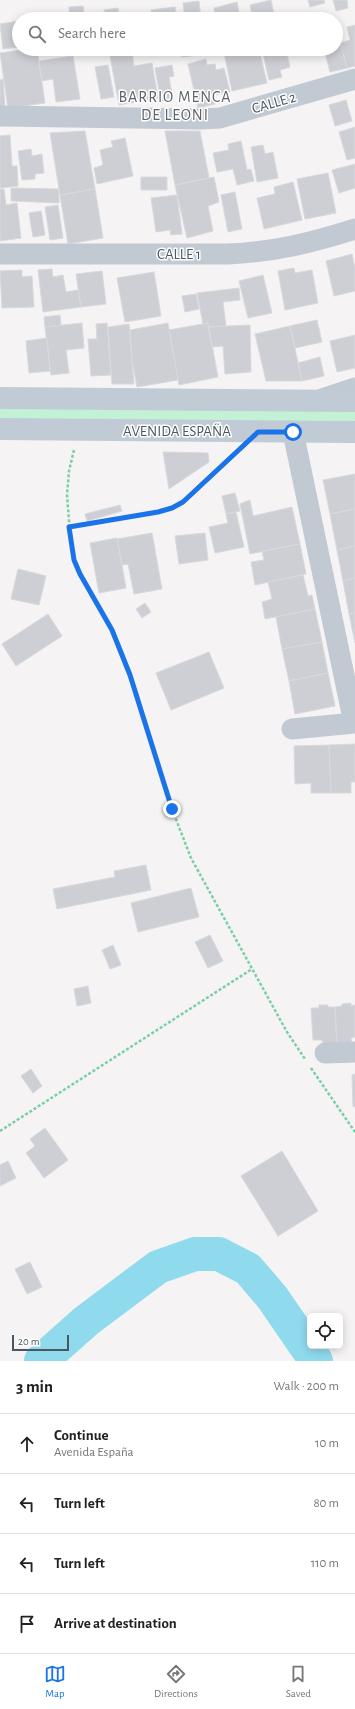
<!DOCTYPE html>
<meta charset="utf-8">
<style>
:root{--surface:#fff;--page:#f2f2f2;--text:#222;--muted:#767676;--line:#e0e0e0;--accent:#1a73e8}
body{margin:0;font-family:"Alegreya Sans",sans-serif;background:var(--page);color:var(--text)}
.controls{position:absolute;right:12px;bottom:12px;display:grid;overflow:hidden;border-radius:6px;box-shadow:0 2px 10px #0003}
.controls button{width:36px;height:36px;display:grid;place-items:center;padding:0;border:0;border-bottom:1px solid var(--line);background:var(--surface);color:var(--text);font:20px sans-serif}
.scale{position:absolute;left:12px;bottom:10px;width:57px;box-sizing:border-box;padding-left:4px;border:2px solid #4a5661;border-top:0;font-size:11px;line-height:14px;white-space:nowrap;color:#4a5661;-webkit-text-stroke:3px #fff;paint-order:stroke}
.stop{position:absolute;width:12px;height:12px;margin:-9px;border:3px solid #1a73e8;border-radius:50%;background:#fff}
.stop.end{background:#1a73e8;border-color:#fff;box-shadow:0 1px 4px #0008}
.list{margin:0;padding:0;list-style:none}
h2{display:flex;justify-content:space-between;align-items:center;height:52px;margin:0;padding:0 16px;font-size:17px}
h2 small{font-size:13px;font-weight:400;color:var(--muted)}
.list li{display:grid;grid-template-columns:26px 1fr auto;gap:12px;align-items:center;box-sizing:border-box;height:60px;padding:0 16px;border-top:1px solid var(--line)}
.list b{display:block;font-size:15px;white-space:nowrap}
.list p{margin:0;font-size:13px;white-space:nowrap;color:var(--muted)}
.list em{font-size:13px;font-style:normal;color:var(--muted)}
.icon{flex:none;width:22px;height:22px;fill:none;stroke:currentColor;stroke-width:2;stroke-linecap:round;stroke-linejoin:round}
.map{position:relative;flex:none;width:355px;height:1361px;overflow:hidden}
.search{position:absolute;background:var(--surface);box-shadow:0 2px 10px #0003;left:12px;right:12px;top:12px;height:44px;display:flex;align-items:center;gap:10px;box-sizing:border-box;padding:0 14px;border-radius:22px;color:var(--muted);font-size:15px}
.sheet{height:292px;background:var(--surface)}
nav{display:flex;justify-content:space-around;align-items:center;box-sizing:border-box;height:56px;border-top:1px solid var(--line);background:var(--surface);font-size:11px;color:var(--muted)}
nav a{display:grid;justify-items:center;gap:2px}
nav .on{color:var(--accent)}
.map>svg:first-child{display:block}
</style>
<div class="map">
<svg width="355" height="1361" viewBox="0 0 355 1361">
<rect width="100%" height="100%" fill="#f5f3f3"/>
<path fill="#c3f1d5" d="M0 408 355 411V422L0 419Z"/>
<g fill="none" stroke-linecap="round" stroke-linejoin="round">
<path stroke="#90daee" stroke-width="34" d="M41 1361 86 1321 158 1267 195 1254H219L248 1269 272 1297 316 1361"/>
</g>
<path fill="#cdcfd5" stroke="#d7d9de" d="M271 0 275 19H253L250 5Z
M308 0H324L325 3 310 7Z
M333 0H347L348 8 336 11Z
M199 1 201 19H185L183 3Z
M237 2 240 19H216L214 8Z
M83 6 84 14 91 13 92 19H70L69 7Z
M175 7 177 19H152L151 10Z
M118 8 119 15 130 13 131 19H105L104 10Z
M19 21V47L3 49 0 24Z
M355 25V66L347 68 340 43 350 40 347 27Z
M336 33H338L347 68 330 72 324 49H336Z
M28 49H37L45 103 8 108 0 53Z
M73 49H95V52L74 54Z
M109 49H135L110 53Z
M150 49H166V52L151 54Z
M181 49H205L206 54 182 57Z
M238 49H259L267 83 232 91 224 52Z
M262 49H286L290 67 280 70 282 77 269 80Z
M132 52 134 66 152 63 158 98 119 105 110 56Z
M73 56 80 99 56 102 53 79 42 81 39 61Z
M206 59 207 65 215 64 216 70 224 68 230 92 214 95 215 104 198 108 188 64Z
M108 65 114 97 101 99 95 67Z
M172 65 174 76 169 77 173 100 161 102 155 68Z
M3 79 5 109 0 110V80Z
M346 100 352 121 335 126 329 105Z
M355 127V158L347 160 339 132Z
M85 131 95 189 60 195 50 133Z
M165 131H200L209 178 175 185Z
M10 135 12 166H17L18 186 0 188V136Z
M125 138 133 176 97 184 94 168 103 165 100 150 113 147 111 141Z
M241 141 247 170 251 169 254 181 237 185 233 169 217 172 213 153 229 150 228 144Z
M263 145 265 154 273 152 278 178 257 182 251 147Z
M31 149 32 156 42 154 44 173 35 174V179L22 180 18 151Z
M355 164V188L339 193 332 170Z
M328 173 336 213 305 219 297 179Z
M141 177H167V190H141Z
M214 177 219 202 208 206 213 231 187 238 175 185Z
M293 182 302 220 264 229 257 198 275 194 274 187Z
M11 188 59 189V203L11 201Z
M0 189H4L6 205 17 203 21 238 0 241Z
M95 189 103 238 68 244 60 195Z
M235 192 242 229 228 232 221 195Z
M177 195 182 234 171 235 170 230 156 232 151 198Z
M58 205 63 238 50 240 45 207Z
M41 211 45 235 33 237 29 213Z
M352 254 355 268V291L334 296 326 261Z
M294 268 295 273 312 270 318 303 285 310 278 271Z
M52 269 53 277 63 275 66 292 78 290 81 307 43 312 38 270Z
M22 270V277L32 276 34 307 2 308 0 271Z
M102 271 106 304 81 307 76 274Z
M154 272 161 316 125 322 117 278Z
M263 275 272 313 248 318 239 281Z
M239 288 240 300 223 302 226 326 208 327V323L203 324 197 293Z
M196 294 199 309 185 312 182 296Z
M60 315 61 325 45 327 44 317Z
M317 320 322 342 295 348 290 326Z
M82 323 84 348 66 350 69 373 51 375 45 327Z
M107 323 111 375 91 376 88 339H97L96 324Z
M168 323 178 380 137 387 132 360 130 330Z
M208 323 218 377 179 385 169 330Z
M129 324 134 384H112L108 327Z
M250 325 251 372 225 374 223 346 212 347 208 327Z
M290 326 302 381H266L255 334Z
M355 335V368L337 372 330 341Z
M47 338 50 371 29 373 26 341Z
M320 357 324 376 302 381 298 363Z
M163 452 208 453 209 462 169 489Z
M355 474V509L330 514 323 480Z
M235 493 240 511 226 514 222 496Z
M250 500 253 516 292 507 300 544 250 554 240 504Z
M120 505 122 511 87 521 85 514Z
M355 509V546L337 550 330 514Z
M236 512 244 547 215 553 209 527 228 523 226 514Z
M152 533 162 589 134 594 128 564 122 565 117 539Z
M205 533 208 560 179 564 175 536Z
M117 538 126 588 99 593 90 543Z
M300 544 306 574 255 585 251 562 264 560 262 551Z
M355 546V578L343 581 337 550Z
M18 569 46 576 39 605 11 599Z
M303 575 308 596 312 595 315 609 265 619 262 602 272 599 268 582Z
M355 578V613L349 614 343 581Z
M145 603 151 612 142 618 136 609Z
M315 609 322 642 282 649 276 617Z
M355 613V643L349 614Z
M48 614 62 636 16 666 2 644Z
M322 642 328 673 289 681 282 649Z
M209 652 224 688 171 710 156 673Z
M328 673 335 706 295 714 289 681Z
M355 744V782H351V793H331L329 745Z
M329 745 331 793H311V783L295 784 294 746Z
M146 865 151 890 57 909 53 889 115 877 114 871Z
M191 888 199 917 138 932 131 903Z
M210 935 223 961 208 968 195 942Z
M113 945 121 965 110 969 102 950Z
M88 986 91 1003 77 1006 74 989Z
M351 1003V1006L355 1005V1037L351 1038 352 1045 337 1046 335 1007 342 1006V1004Z
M319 1005H328V1007H335L337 1046H323L322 1040H313L311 1008H319Z
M31 1069 42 1086 33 1093 21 1076Z
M355 1074V1106L353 1107 352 1075Z
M45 1128 68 1160 44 1178 26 1153 35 1146 30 1139Z
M282 1151 318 1211 278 1236 241 1176Z
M8 1161 16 1178 0 1186V1165Z
M30 1262 42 1287 27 1294 15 1269Z"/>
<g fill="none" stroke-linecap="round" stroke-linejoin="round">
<path stroke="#7ad0a6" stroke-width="2.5" stroke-dasharray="3 2" stroke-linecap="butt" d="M74 450 69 471 67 495 70 534 74 560 80 574 112 630 130 675 172 809 191 858 287 1032 305 1059
M69 527 158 512 172 508 183 502 236 452
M311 1068 355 1132
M0 1131 252 969"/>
<path stroke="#c1cad2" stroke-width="21" d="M0 116 201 119 220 118 355 79
M0 254H228C274 252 311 243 355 229
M322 399 355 388
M293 432 354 723
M292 729 355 723
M325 1053 355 1052"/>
<path stroke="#c1cbd6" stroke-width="22" d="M0 398 355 401
M0 429 355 432"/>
</g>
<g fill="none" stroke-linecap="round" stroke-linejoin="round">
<path stroke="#1a73e8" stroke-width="5" d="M172 809 130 675 112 630 80 574 74 560 69 527 158 512 172 508 183 502 258 432H293"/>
</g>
<g text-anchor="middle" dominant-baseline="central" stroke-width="3" stroke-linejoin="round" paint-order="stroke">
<g font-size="15" fill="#4a5661" stroke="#fff">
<text transform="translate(274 103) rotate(-16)">CALLE 2</text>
<text x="179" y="254">CALLE 1</text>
<text x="177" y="431">AVENIDA ESPAÑA</text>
</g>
<g font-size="16" letter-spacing="1" fill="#5f6368" stroke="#fff">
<text x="175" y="97">BARRIO MENCA<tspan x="175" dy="18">DE LEONI</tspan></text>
</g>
</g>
</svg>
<div class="controls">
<button><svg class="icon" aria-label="locate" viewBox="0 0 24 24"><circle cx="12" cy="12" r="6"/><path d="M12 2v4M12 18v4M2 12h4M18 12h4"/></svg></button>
</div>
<div class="scale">20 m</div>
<div class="stop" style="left:293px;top:432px"></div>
<div class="stop end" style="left:172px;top:809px"></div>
<div class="search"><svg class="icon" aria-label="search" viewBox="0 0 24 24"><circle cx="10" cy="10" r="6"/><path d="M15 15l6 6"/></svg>Search here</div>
</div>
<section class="sheet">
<h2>3 min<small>Walk · 200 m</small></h2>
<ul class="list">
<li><svg class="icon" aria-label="ahead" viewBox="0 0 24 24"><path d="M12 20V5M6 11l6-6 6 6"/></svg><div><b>Continue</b><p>Avenida España</p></div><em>10 m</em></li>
<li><svg class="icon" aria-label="left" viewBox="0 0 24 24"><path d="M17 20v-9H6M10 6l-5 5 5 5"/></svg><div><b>Turn left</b></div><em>80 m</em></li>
<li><svg class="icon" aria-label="left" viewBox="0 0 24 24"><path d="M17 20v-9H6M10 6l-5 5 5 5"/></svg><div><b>Turn left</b></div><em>110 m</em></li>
<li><svg class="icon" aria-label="arrive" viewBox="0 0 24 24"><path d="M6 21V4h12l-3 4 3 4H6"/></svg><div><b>Arrive at destination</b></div></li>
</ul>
</section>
<nav>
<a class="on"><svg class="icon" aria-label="map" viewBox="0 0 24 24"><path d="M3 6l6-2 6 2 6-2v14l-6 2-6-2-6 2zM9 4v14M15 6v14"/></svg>Map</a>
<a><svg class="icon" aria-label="directions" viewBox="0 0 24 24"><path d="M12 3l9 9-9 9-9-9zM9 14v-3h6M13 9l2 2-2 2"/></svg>Directions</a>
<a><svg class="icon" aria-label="saved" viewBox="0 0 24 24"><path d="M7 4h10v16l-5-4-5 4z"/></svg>Saved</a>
</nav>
